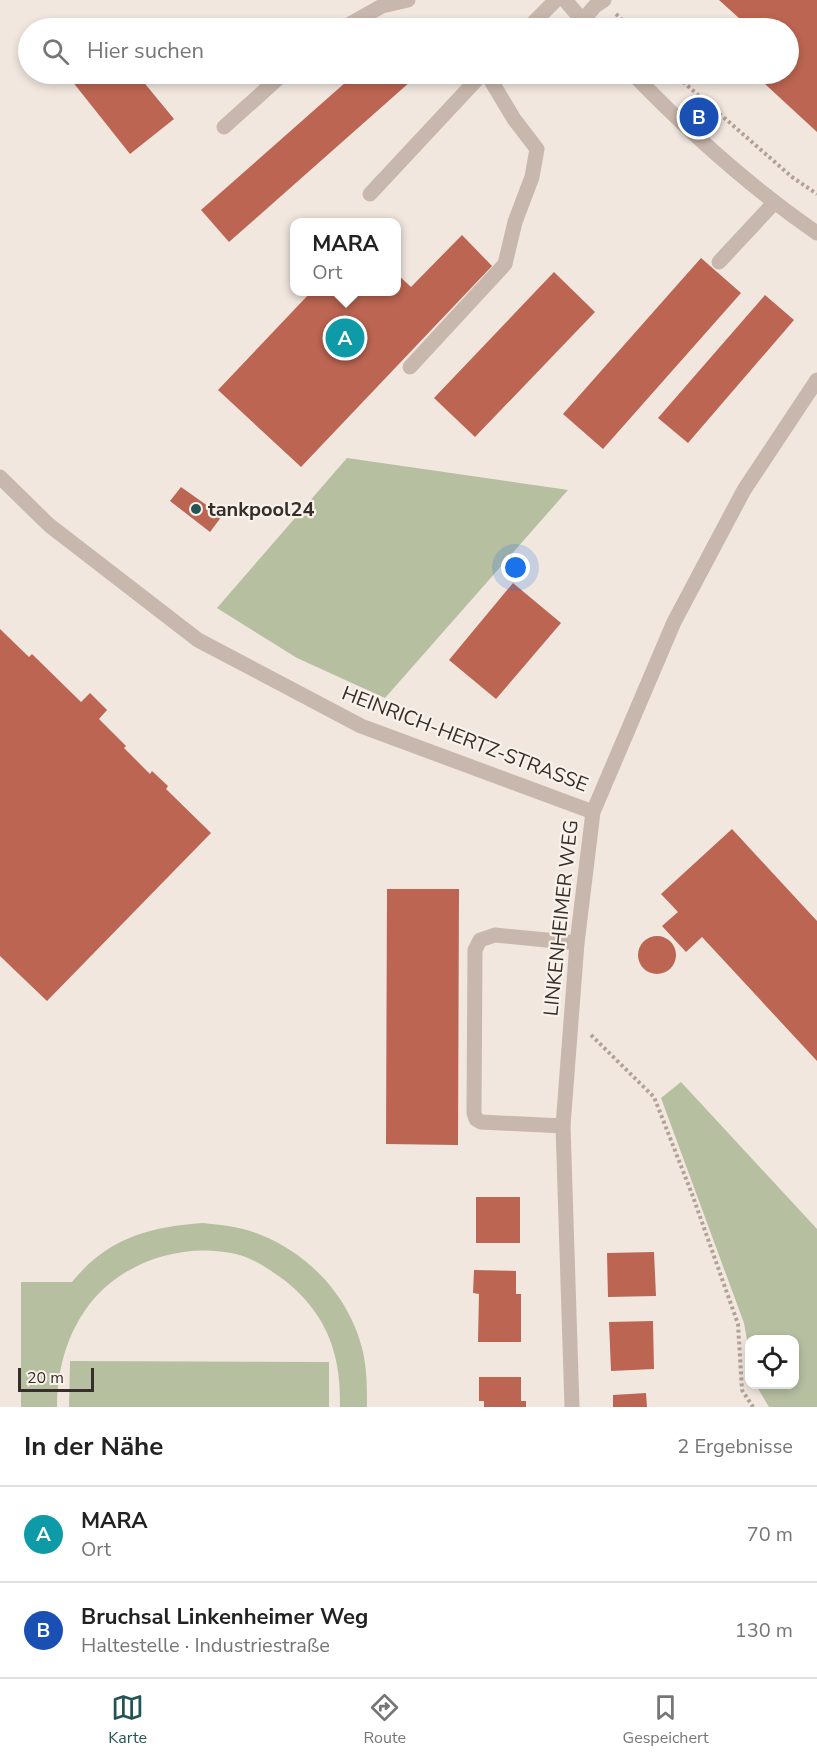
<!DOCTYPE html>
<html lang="de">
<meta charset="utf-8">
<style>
:root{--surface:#fff;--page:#f2f2f2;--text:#222;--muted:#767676;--line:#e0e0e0;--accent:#235555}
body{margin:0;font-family:"Nunito Sans",sans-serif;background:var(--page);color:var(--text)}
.controls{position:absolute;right:18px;bottom:18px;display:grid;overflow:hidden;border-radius:12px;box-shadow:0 3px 9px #0003}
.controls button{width:54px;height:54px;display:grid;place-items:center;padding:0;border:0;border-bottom:2px solid var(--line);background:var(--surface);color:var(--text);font:30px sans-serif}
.scale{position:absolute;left:18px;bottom:15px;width:76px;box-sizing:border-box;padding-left:6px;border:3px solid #372d2a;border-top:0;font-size:16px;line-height:21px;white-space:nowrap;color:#372d2a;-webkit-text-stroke:4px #f9f2eb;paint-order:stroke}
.you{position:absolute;left:516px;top:568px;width:21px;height:21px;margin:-15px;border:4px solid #fff;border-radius:50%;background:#1a73e8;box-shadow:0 0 0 9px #1a73e833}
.badge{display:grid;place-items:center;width:39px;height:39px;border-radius:50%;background:var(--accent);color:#fff;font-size:20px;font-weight:700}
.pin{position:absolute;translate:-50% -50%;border:3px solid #fff;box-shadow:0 2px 6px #0006}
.popup{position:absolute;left:290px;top:218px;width:111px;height:78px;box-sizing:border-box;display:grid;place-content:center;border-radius:12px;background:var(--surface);filter:drop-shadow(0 2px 4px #0005);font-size:20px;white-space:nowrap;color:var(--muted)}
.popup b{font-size:22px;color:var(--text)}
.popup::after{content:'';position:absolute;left:50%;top:100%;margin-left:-12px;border:12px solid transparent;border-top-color:var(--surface)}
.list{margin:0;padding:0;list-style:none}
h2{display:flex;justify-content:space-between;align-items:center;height:78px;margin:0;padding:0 24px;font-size:26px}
h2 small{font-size:20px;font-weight:400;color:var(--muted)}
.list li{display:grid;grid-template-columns:39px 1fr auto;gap:18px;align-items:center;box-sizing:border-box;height:96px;padding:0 24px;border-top:2px solid var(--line)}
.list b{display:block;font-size:22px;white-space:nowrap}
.list p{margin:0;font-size:20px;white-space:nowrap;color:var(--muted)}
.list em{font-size:20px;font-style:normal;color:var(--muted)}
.icon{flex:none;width:33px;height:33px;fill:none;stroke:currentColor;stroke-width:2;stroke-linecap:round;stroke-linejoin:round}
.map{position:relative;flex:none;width:817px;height:1407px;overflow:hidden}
.search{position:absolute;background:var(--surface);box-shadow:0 3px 9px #0003;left:18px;right:18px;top:18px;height:66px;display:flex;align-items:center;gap:15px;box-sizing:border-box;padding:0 21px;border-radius:33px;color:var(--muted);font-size:22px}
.sheet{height:270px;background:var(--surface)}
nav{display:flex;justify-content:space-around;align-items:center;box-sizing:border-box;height:84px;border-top:2px solid var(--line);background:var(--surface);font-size:16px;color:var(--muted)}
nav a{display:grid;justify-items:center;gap:3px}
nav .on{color:var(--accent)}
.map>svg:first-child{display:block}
</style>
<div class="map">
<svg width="817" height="1407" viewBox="0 0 817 1407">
<rect width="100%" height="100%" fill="#f1e7df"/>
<path fill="#b6bfa0" d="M347 458 568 490 385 698 297 658 217 608Z
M681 1082 817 1229V1407H769L756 1385 794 1384V1340H750L749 1351 744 1323 661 1098Z
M203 1223C222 1225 243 1227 261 1235 311 1255 351 1299 363 1352 367 1370 367 1389 367 1407H340C340 1387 339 1368 333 1349 325 1320 304 1294 280 1277 266 1267 252 1258 236 1254 180 1241 115 1264 84 1312 65 1340 57 1374 57 1407H21V1282H72C108 1238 148 1227 203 1223Z
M70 1361 329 1362V1407H69Z"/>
<path fill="#bc6552" d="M719 0H817V132L754 74H789V28H750Z
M70 74H137L174 119 130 154 68 76Z
M355 74H419L229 242 201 210Z
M462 235 492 266 301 467 218 390 311 292H396V273L411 287Z
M701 258 741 293 603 449 563 414Z
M554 272 595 312 475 437 434 398Z
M765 295 794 320 688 443 658 418Z
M181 487 222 516 210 532 170 501Z
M513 583 561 623 496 699 449 660Z
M0 629 29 657 32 654 81 702 90 693 107 710 99 719 126 746 124 748 150 774 152 771 168 786 166 789 211 833 47 1001 0 956Z
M732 829 817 921V1061L702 937 686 952 662 926 678 912 661 894Z
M387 889H459L458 1145 386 1144Z
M638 955a19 19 0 1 1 38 0a19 19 0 1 1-38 0Z
M476 1197H520V1243H476Z
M654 1252 656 1296 608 1297 607 1253Z
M474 1270 516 1271V1294H521V1342H478L479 1294 473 1293Z
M653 1321 654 1369 611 1371 609 1322Z
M479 1377H521V1401H526V1407H484V1401H479Z
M646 1393 647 1407H613V1395Z"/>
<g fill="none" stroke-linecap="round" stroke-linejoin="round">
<path stroke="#b4a196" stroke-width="4" stroke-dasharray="3 3" stroke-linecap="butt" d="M616 14 630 28
M674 74 792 177 817 194
M591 1035 654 1097 692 1194 738 1324 742 1390 753 1407"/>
<path stroke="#c8b7ac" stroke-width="15" d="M582 21 595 6 604 0
M343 28 382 6 408 0
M528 28 556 0
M224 127 283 74
M370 194 482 74
M719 262 774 203
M410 367 505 264 515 222 532 177 537 149 514 119 487 74
M563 1126 481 1122 476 1119 474 1113 475 950 480 940 495 935 577 943"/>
<path stroke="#c8b7ac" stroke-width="15" d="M565 0 589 28
M633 74C689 132 750 187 817 233
M0 477 49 525 198 640 361 726 593 812
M572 1407 563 1126 577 943 593 812 674 622 744 490 817 380"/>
</g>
<circle fill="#235555" stroke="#f9f2eb" stroke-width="2" cx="196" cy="509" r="6"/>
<g text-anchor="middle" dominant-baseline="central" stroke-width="4.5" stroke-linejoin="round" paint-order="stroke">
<g font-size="20" font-weight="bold" fill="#372d2a" stroke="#f9f2eb" text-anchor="start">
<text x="208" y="509">tankpool24</text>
</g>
<g font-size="20" fill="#372d2a" stroke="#f9f2eb">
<text transform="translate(465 739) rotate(21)">HEINRICH-HERTZ-STRASSE</text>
<text transform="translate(561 918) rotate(-84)">LINKENHEIMER WEG</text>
</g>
</g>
</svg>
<div class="controls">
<button><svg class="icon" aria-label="locate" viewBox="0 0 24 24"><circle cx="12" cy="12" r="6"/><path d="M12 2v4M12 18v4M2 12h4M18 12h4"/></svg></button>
</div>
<div class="scale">20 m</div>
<div class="you"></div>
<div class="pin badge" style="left:345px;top:338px;background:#0f9aa8">A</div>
<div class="popup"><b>MARA</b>Ort</div>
<div class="pin badge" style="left:699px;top:117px;background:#1a4fb4">B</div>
<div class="search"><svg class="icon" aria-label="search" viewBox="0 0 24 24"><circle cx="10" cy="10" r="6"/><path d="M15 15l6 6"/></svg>Hier suchen</div>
</div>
<section class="sheet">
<h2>In der Nähe<small>2 Ergebnisse</small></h2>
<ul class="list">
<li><span class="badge" style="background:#0f9aa8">A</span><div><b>MARA</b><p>Ort</p></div><em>70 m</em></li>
<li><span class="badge" style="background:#1a4fb4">B</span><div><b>Bruchsal Linkenheimer Weg</b><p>Haltestelle · Industriestraße</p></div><em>130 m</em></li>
</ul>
</section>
<nav>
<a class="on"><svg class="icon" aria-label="map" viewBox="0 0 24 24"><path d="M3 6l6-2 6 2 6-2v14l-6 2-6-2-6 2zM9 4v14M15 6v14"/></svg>Karte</a>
<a><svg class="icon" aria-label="directions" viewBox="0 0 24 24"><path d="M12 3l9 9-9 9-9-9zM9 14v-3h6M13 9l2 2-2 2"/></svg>Route</a>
<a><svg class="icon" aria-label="saved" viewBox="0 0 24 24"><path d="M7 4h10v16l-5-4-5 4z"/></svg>Gespeichert</a>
</nav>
